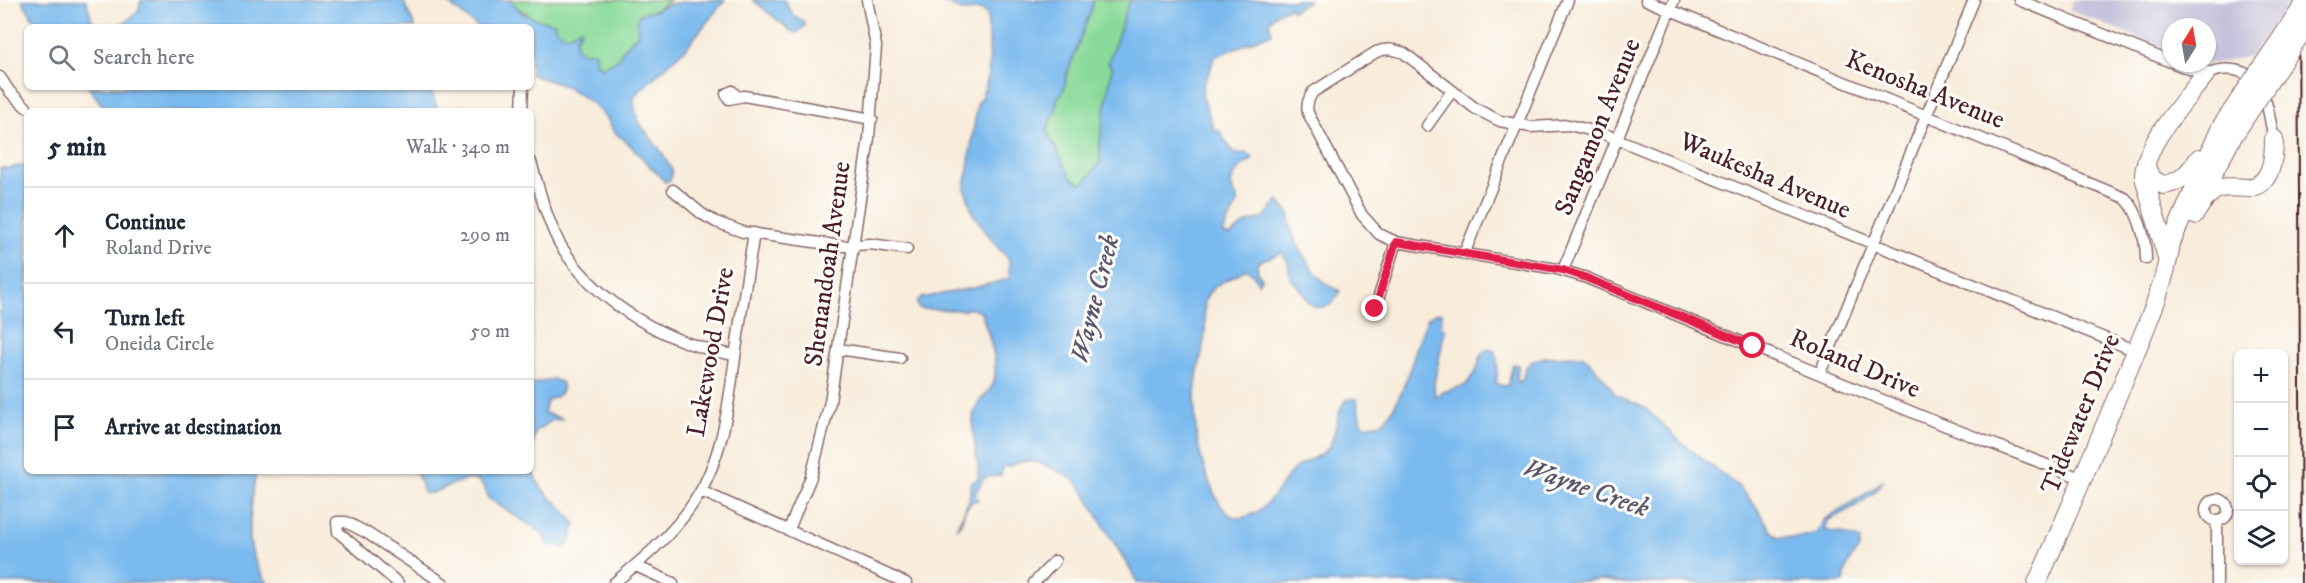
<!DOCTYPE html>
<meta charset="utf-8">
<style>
:root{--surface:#fff;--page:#f6f6f7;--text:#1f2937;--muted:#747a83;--line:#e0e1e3}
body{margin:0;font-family:"IM FELL DW Pica",serif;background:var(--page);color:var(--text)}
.controls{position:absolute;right:18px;bottom:18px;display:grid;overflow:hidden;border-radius:9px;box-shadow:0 2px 4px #0004}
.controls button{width:54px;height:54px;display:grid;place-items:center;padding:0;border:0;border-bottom:2px solid var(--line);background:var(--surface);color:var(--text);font:30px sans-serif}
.compass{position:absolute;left:2162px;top:18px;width:54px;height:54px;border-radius:50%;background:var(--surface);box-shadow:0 2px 4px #0004;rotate:11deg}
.stop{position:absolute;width:18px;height:18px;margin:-14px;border:4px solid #e11d48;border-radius:50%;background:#fff}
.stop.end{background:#e11d48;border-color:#fff;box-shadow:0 2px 6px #0008}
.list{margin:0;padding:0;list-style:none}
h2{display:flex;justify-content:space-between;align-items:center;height:78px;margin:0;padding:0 24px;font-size:26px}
h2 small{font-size:20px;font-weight:400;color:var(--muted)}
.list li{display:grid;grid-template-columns:39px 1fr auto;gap:18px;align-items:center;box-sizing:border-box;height:96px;padding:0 24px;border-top:2px solid var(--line)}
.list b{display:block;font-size:22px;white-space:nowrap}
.list p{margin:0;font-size:20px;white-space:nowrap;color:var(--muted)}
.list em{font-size:20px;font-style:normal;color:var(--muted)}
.icon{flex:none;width:33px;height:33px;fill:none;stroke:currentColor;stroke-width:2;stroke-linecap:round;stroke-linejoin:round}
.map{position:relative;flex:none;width:2306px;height:583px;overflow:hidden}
.search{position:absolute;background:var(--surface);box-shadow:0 2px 4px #0004;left:24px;top:24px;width:510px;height:66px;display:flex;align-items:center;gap:15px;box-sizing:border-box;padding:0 21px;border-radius:9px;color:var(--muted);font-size:22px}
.panel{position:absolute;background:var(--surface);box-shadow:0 2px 4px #0004;left:24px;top:108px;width:510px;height:366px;border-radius:9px}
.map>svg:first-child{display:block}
</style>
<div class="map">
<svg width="2306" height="583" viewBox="0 0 2306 583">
<rect width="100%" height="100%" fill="#fdfcf7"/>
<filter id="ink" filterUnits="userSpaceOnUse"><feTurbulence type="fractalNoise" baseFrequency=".0167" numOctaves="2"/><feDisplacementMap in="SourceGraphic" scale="12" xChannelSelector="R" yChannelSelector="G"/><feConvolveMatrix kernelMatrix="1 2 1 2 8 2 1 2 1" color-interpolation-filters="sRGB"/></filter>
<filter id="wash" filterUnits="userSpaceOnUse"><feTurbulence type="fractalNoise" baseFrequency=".008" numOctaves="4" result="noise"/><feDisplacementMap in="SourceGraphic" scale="24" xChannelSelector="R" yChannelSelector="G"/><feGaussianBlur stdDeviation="1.35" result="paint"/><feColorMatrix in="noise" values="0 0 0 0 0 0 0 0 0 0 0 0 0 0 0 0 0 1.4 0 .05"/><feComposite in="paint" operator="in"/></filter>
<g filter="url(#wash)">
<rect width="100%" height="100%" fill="#f8ecdb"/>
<path fill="#c5c0da" d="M2073 0H2292L2251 56 2206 65 2202 63H2207V27H2171V51L2069 10Z"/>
<path fill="#89da9a" stroke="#6a7c62" stroke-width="1.5" d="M509 0H671C660 6 649 15 637 22L638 34 623 50 618 59 603 68 576 48V38L581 32 577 30 571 36C556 33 520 11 509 0Z
M1092 0H1130C1122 21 1117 42 1108 62L1112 68 1100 140V162L1084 183H1080L1071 178 1048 134 1049 124 1056 110 1057 98 1063 92 1067 74 1093 5Z"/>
<path fill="#7abaee" stroke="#626c8c" stroke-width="1.5" d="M22 0H86L94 27H44L39 21 35 22Z
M141 0H403L415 27H118L138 12Z
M444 0H509L524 14 539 20 555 23V28C570 42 570 31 582 28L576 38V48L585 53 589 51 595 53V63L602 68 618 59 623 50 638 34 637 22 639 14 657 10C670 0 705 0 725 0L686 48 634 96C633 120 644 129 657 146 663 153 667 162 672 170L670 181 665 182 627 142 614 132 608 120 593 104 566 86 531 75V27H478Z
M753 0H784L793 15 804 22 805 26 797 33 791 31Z
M933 0H1092L1093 5 1067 74 1063 92 1057 98 1056 110 1049 124 1048 133 1071 178 1080 183H1084L1100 162V140L1112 68 1108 62C1117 42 1122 21 1130 0H1309L1292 11 1290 7 1277 13 1269 22 1272 33 1214 57 1210 72 1204 82 1202 95 1214 129 1219 130 1234 154 1248 153 1253 158C1250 163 1246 162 1242 166 1235 172 1228 183 1233 190 1235 194 1239 198 1237 203 1235 215 1224 221 1224 234L1229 236 1248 222 1264 218 1278 200 1290 215C1286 232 1311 270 1324 282 1328 286 1335 288 1340 291 1337 298 1332 306 1324 307 1308 309 1307 298 1300 288 1297 284 1293 283 1291 278 1288 267 1290 260 1281 253L1262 260 1257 264 1258 273 1262 278 1258 283 1253 274 1246 269C1234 278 1212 283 1206 298 1202 310 1206 319 1205 330 1204 348 1198 366 1196 384 1192 422 1198 460 1215 495 1221 507 1229 521 1245 517 1269 511 1278 486 1293 470 1303 460 1319 459 1328 448 1338 435 1335 407 1348 399H1357L1360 419 1363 426 1382 423C1409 393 1411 353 1428 318L1435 313H1442L1441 326 1445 330 1434 383 1435 398 1443 392 1466 385 1477 369 1481 354 1488 349 1495 351C1499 362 1498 372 1496 383L1503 386 1508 385 1513 364 1518 365 1517 382 1522 381 1526 367 1534 360 1545 357 1584 356 1603 377 1616 395 1645 408 1681 442 1739 487 1758 509 1771 531 1778 537 1796 538 1817 533 1824 520 1873 489 1884 479C1874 500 1847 510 1827 521L1826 531 1838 532 1860 540 1859 549C1849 558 1845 570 1844 583H1620L1604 580 1547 583H1137C1127 560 1111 540 1099 518 1091 505 1086 490 1073 480 1062 472 1043 463 1030 461 1021 460 1013 467 1003 467L1001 475 984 478 975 494 978 500 973 501 965 510 960 525 956 529 969 500 971 482 978 479C980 458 971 440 973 419 974 405 983 398 991 388 1003 371 987 330 981 312L969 308 965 310 922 309 918 308 917 301 921 298 973 288 1009 279V259L997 247 973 214 965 189 977 105C995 77 989 45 987 14L982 10 962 11 948 4 934 2Z
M88 87H430L438 111H107Z
M17 166H27V471H256C251 511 240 549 268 583H0V168H12Z
M553 379 561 382C567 393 555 397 547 401L544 413 563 419 553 420 540 429H537L531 450V384Z
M531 467C541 498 560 500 575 524 573 533 571 543 563 549L556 545 549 546 541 532 488 498C479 457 443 497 424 493L416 471H531Z"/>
</g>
<g filter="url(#ink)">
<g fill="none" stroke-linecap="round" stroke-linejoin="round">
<g stroke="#876769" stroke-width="13">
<path id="street" d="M1646 0 2125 198C2139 211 2146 240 2146 259
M2019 0 2171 62
M2174 63 2205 75C2224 65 2250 68 2261 89 2269 104 2270 123 2274 139
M0 77 10 92 26 107
M738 97 732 91 726 94 729 99 744 96 872 119
M522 111 523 87
M1427 126 1452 91
M531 162C538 186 549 228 563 249 599 305 670 345 735 355
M673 190 702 214 716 222 743 232 842 246 870 244 907 249
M1464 254 1568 0
M1563 270 1674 0
M1375 309 1396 242
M838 349 900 358
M1820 373 1974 0
M2083 479 1936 422 1584 277 1557 269 1396 242 1379 234 1362 215 1308 113C1306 105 1308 99 1313 92L1376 52C1386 48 1393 49 1404 53L1476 109 1500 121 1531 127 1569 125 1602 133 2136 351
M701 491 906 583
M2206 510a11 11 0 1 1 22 0a11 11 0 1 1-22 0Z
M2217 521V583
M789 529 811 477 830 402 869 138 876 46 867 0
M636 566 673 583
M398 583 338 532 337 522H346L367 533 443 583
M614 583C642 560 672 535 692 505 725 457 729 399 737 343 742 306 748 270 754 233
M1034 583 1055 561"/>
</g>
<g stroke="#876769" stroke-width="20">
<path id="highway" d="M2146 163C2147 175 2153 181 2164 185 2182 182 2189 172 2199 158
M2210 179 2233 136
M2194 215C2201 205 2208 192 2220 188 2229 186 2239 188 2248 188 2272 185 2274 158 2274 139
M2167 258 2144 177C2144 144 2184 102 2205 75
M2037 583C2069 512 2099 440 2129 368 2145 329 2165 286 2171 243L2221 127"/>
</g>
<use href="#street" stroke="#fff" stroke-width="10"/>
<use href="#highway" stroke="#fff" stroke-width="18"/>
<path stroke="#4a1f2b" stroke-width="2" d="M2298 0 2301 583"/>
<g stroke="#876769" stroke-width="20" stroke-linecap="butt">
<path id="highway-bridge" d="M2221 127 2306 2
M2233 136 2306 26"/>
</g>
<use href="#highway-bridge" stroke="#fff" stroke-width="18"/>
</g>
</g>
<g fill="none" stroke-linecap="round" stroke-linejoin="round" filter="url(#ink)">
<path stroke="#e11d48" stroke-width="8" d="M1375 309 1396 242 1563 270 1584 277 1753 346"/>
</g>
<g text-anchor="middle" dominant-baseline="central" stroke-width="6" stroke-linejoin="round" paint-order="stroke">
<g font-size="26" fill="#4a1f2b" stroke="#fdfcf7">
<text transform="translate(1925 90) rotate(22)">Kenosha Avenue</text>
<text transform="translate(1598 127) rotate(-68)">Sangamon Avenue</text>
<text transform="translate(1765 176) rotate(23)">Waukesha Avenue</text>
<text transform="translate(828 264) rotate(-82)">Shenandoah Avenue</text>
<text transform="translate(711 352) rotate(-80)">Lakewood Drive</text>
<text transform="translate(1855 364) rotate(23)">Roland Drive</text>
<text transform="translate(2081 414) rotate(-68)">Tidewater Drive</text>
</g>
<g font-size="27" font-style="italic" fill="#5b556f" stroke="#fdfcf7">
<text transform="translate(1095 299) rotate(-76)">Wayne Creek</text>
<text transform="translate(1586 488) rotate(19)">Wayne Creek</text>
</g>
</g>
</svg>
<div class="controls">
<button>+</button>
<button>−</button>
<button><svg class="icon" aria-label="locate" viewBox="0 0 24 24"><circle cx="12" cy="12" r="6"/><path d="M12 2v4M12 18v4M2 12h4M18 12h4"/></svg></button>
<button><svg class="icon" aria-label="layers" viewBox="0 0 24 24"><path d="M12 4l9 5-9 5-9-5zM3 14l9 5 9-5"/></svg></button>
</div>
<svg class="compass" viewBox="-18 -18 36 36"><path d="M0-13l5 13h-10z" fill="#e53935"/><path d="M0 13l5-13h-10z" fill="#747a83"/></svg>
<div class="stop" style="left:1753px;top:346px"></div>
<div class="stop end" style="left:1375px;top:309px"></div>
<div class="search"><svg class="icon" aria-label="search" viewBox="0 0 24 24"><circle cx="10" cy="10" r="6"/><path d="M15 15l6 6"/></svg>Search here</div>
<section class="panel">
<h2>5 min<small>Walk · 340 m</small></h2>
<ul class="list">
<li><svg class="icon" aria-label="ahead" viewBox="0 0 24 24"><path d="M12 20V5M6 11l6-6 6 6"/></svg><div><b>Continue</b><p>Roland Drive</p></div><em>290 m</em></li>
<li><svg class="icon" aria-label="left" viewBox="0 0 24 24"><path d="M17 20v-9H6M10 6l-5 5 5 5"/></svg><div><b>Turn left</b><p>Oneida Circle</p></div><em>50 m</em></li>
<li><svg class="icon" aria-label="arrive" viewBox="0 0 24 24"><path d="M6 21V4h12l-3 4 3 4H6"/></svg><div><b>Arrive at destination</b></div></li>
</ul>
</section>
</div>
